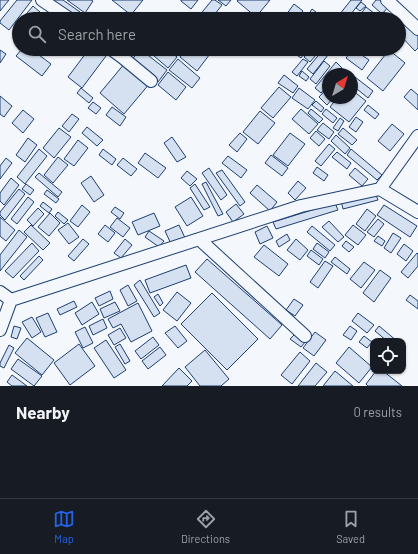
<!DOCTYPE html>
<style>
:root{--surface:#171b24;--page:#242831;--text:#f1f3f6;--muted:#9ea1a6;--line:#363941;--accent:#2563eb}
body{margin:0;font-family:Barlow,sans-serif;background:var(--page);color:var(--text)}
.controls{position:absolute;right:12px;bottom:12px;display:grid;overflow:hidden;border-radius:8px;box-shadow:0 1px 3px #0004}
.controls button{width:36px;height:36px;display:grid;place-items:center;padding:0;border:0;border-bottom:1px solid var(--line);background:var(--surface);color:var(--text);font:20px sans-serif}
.compass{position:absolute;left:322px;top:68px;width:36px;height:36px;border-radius:50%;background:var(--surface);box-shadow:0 1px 3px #0004;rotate:38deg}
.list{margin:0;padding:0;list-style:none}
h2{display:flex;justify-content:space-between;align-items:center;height:52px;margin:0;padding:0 16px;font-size:17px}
h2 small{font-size:13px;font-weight:400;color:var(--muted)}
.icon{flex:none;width:22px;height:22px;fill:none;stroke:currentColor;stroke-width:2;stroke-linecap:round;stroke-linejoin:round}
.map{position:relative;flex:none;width:418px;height:386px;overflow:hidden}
.search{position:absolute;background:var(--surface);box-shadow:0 1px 3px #0004;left:12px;right:12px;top:12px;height:44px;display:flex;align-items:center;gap:10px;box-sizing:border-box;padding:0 14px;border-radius:22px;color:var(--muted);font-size:15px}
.sheet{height:112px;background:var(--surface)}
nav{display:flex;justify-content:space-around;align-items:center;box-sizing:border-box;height:56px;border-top:1px solid var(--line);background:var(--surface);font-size:11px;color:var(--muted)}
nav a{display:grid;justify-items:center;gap:2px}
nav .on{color:var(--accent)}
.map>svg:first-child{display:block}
</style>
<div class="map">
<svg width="418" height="386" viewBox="0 0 418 386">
<rect width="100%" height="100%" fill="#f4f7fb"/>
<path fill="#d5e0f0" stroke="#1d3f73" d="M0 0H9L0 11Z
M17 0H32L9 30 0 23V21Z
M54 0H63L80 12 75 19 52 4Z
M67 0H91L93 1 85 13Z
M112 0H143L131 15Z
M181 0H198L191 9 181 1Z
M212 0H215L222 5 211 19H203L199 16Z
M218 0H231L226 6Z
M238 0H270L256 17 237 1Z
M351 0H362L347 19H336Z
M376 0H383L389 6 382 14 372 5Z
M361 2 366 6 360 11 356 8Z
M294 4 303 11 297 19H291L286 15Z
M33 6 40 12 34 19H22Z
M366 7 379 17 377 19H357Z
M312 9 325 19H310L307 17Z
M407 22 418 33V48L415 51 399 34V30Z
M22 49H31L51 64 42 76 16 56Z
M89 49H105L109 52 82 88 68 77Z
M140 49 167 70 158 82 131 61Z
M146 49H167L177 57 168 68Z
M186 49H211L213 50 197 71 180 57Z
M288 49H307L301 58Z
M311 49H321L310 62 304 57Z
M353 49 369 60 362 70 346 58Z
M0 50 6 54 0 63Z
M389 50 405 63 383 91 367 78Z
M322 51 328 55 313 74 307 69Z
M178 59 200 78 192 88 169 70Z
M303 59 308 62 297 76 292 72Z
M324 61 330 66 316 84 310 79Z
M336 62 342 68 337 74H328V85L321 93 315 88Z
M125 63 150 83 124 114 100 93Z
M302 71 309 77 306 81 299 76Z
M168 72 186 87 176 100 158 85Z
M284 75 298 86 293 93 278 83Z
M355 77 373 91 368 98 352 85V80Z
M279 87 291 97 273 118 261 108Z
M328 87V98H333L327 105 319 97Z
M81 88 93 98 89 103 77 93Z
M299 88 315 100 308 109 292 98Z
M411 89 418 95V110L404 97Z
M352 90 366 101 349 122 330 107 337 98H352Z
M0 96 12 106 4 117 0 114Z
M316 101 324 108 321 112 312 105Z
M93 102 101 108 96 114 88 108Z
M368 105 379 114 375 119 364 110Z
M112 107 126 117 120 126 106 115Z
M301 109 318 124 309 134 292 119Z
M311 109 323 119 319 123 308 113Z
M326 109 337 118 333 123 322 114Z
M23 110 34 119 23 133 12 123Z
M260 111 275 123 258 144 243 132Z
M72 114 79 119 69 132 62 126Z
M356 117 363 122 356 132 349 127Z
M340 118 344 121 338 131 333 128Z
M323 123 334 132 329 139 317 130Z
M392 124 404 134 390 151 378 141Z
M87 127 103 140 97 146 82 133Z
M59 128 71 137 54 158 43 148Z
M343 128 357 140 352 145 338 134Z
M316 131 325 139 319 146 310 138Z
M240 133 247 139 237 152 229 145Z
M290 133 305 144 288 166 273 155Z
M336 135 350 148 345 154 331 141Z
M172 137 186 157 177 162 164 143Z
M28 138 37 145 25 162 16 155Z
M78 140 88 148 74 166 64 159Z
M329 144 335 149 321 166 315 161Z
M39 149 47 156 25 184 17 177Z
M103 149 116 159 112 165 99 155Z
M351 149 382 175 377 180 347 155Z
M337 152 351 163 347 169 332 157Z
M145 153 166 168 158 178 138 163Z
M271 155 288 168 282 176 265 163Z
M228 156 247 170 241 178 222 163Z
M58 157 68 165 53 183 44 175Z
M6 158 12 163 0 179V166Z
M123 158 137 169 131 176 117 165Z
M317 167 328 175 324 181 313 173Z
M209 168 227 195 221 200 202 173Z
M355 168 368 179 362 186 349 175Z
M222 170 245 202 240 206 216 173Z
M187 171 197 179 190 186 181 178Z
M39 173 62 192 58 197 35 177Z
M91 176 104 195 94 202 81 183Z
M11 178 19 185 4 205 0 201V193Z
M298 181 306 188 295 200 288 193Z
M206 182 223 214 218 216 202 184Z
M26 184 34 190 30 195 22 189Z
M195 184 210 207 204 210 190 188Z
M257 185 277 202 270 211 250 193Z
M19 189 25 194 5 220 0 215V212Z
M47 190 59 199 56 203 44 194Z
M375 192 378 200 343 209 341 201Z
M28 197 34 202 17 224 11 219Z
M191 197 203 216 187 226 175 207Z
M43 202 52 209 49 213 40 206Z
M335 203 338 210 276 229 273 222Z
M236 204 244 214 233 222 226 212Z
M82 205 90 212 78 227 70 221Z
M384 205 417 226 410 237 377 215Z
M115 207 124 213 120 219 111 212Z
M38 208 44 214 33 226 27 220Z
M367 209 376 216 365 231 356 224Z
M58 212 68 220 64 224 55 216Z
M50 213 60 223 49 236 38 227Z
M154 213 160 226 138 235 132 222Z
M0 217 15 230 6 241 0 236Z
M117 218 130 228 123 237 110 227Z
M378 219 384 224 374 237 367 232Z
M329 221 344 237 338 242 322 227Z
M68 223 79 237 69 244 58 230Z
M31 225 50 243 43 250 24 232Z
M105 225 115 233 108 242 98 234Z
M179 225 186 240 172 246 165 231Z
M353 225 366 235 358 245 345 235Z
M267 226 273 238 260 244 255 232Z
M312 226 335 245 330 251 307 232Z
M19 230 27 237 0 271V255Z
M149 231 164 241 159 247 145 237Z
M393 233 401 238 391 253 384 248Z
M287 234 290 240 279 247 276 241Z
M378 236 385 241 382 246 374 241Z
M83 239 89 244 74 261 68 256Z
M125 239 132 245 121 258 114 253Z
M296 239 308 250 300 260 287 250Z
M346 241 354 247 349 252 342 246Z
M32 243 39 251 13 278 5 271Z
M317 243 329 252 325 258 313 249Z
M404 244 413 251 406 261 397 254Z
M264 245 288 264 279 276 254 257Z
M311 250 323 259 319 265 307 256Z
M417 253 418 254V266L408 278 401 272Z
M39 256 43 260 24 280 20 276Z
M335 257 350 269 347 274 331 262Z
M207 259 282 325 270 339 195 272Z
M325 261 333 266 318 288 310 282Z
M364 262 375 270 361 288 350 279Z
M186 265 191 278 150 293 145 280Z
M380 270 391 278 374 302 363 293Z
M140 280 160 313 154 317 134 285Z
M128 285 137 301 128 306 120 290Z
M110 291 113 299 99 306 95 298Z
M177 292 191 303 177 321 163 310Z
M212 293 258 339 227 370 181 324Z
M158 294 163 303 160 306 154 297Z
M410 295 418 301V309L406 300Z
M294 299 303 305 295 316 286 310Z
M74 301 77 307 60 315 57 309Z
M92 302 99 314 82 325 75 313Z
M115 302 120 311 104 318 100 309Z
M138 303 152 331 131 342 121 324 113 328 108 319Z
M48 313 57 332 45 337 36 318Z
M358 313 374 325 367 333 352 321Z
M32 317 41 332 32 338 22 322Z
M103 319 107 328 93 335 89 326Z
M14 326 21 328 17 339 11 337Z
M175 326 187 341 178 348 165 333Z
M350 326 357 331 351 340 343 335Z
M379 326 397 341H387L375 331Z
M85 327 93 343 83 348 75 332Z
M120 328 126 338 114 345 108 335Z
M315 332 326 340 314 356 303 348Z
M296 333 306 341 301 347 290 339Z
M364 336 372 342 367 348 359 342Z
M153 337 159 345 141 359 135 351Z
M27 338 54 360 42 375 15 353Z
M106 340 126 370 114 378 94 348Z
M79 344 95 366 70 385 54 363Z
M120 344 130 361 125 364 115 347Z
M9 345 14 348 4 368 0 366V363Z
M160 347 166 355 148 369 142 361Z
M349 347 372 367 359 383 336 363Z
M205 350 229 379 221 386H200L185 367Z
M300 352 310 361 292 384 281 375Z
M18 359 42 376 34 386 11 369Z
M316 363 327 372 315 386H298Z
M179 368 192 381 187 386H162Z
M335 371 353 386H323Z
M376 371H383L402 386H368L366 384Z
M12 375 27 386H12L7 382Z"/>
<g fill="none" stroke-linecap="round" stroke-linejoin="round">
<g stroke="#1d3f73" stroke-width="14">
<path id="street" d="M42 0 70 19
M387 0 418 29
M111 49 122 57 151 81
M380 189 418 136
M199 239 305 336
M0 292 11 300 0 330
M11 300 301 206 380 189 418 212"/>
</g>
<use href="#street" stroke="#f4f7fb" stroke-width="12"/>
</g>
</svg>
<div class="controls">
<button><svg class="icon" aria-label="locate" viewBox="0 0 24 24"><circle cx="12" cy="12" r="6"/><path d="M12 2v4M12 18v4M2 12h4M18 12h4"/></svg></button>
</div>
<svg class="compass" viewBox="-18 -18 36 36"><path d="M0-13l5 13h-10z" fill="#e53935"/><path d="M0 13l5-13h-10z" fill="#9ea1a6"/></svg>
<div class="search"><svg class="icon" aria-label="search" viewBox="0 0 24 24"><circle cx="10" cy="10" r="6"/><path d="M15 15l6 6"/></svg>Search here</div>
</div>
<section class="sheet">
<h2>Nearby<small>0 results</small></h2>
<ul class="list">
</ul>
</section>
<nav>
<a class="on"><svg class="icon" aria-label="map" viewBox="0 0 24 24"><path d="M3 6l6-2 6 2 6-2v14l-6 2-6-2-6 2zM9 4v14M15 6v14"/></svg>Map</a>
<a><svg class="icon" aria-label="directions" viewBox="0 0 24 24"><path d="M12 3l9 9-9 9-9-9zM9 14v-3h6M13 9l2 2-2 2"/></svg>Directions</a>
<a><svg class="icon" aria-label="saved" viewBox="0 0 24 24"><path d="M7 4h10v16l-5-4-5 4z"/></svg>Saved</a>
</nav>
